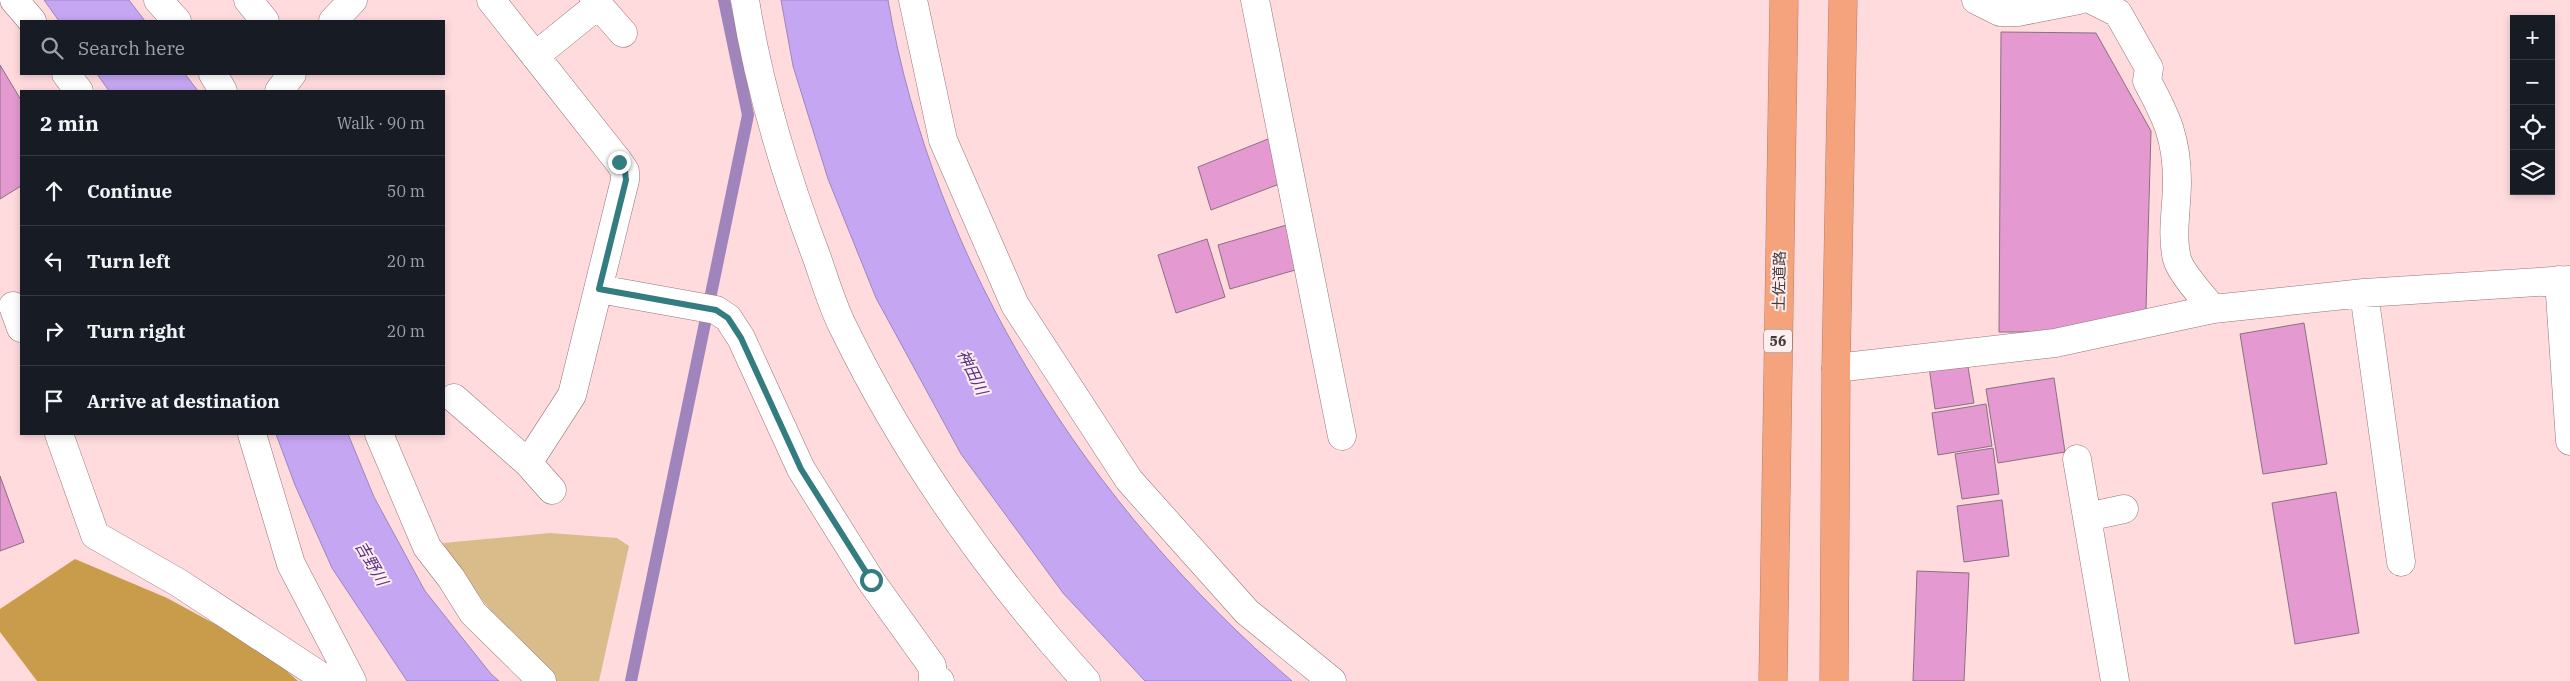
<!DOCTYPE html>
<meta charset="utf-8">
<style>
:root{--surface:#171b24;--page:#242831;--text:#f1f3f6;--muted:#9ea1a6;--line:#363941}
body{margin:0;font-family:"IBM Plex Serif","Noto Sans JP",serif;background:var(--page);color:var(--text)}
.controls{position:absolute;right:15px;top:15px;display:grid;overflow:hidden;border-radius:0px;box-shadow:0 2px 8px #0003}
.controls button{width:45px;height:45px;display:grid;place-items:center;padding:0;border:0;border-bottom:1px solid var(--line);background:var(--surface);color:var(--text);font:25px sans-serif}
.stop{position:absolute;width:15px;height:15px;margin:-11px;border:4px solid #337c7f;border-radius:50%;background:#fff}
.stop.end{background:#337c7f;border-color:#fff;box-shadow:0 1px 5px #0008}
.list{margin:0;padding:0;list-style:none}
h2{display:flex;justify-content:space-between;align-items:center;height:65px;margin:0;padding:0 20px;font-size:21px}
h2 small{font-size:16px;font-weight:400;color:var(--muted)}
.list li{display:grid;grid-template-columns:32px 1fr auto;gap:15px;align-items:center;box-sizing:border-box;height:70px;padding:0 20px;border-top:1px solid var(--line)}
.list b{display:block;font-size:19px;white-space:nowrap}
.list em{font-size:16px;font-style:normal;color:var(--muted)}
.icon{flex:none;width:28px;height:28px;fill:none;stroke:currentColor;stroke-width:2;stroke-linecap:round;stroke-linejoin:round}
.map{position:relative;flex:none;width:2570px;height:681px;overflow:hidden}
.search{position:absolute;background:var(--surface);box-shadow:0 2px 8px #0003;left:20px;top:20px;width:425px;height:55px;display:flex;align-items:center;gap:12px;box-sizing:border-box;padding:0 18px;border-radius:0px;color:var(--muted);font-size:19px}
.panel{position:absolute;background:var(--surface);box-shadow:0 2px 8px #0003;left:20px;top:90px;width:425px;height:345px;border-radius:0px}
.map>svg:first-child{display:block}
</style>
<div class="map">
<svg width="2570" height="681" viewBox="0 0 2570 681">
<rect width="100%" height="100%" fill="#ffdbde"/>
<path fill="#d9bc8a" d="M550 533 617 538 629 546 599 681H556C514 638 473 595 443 543Z"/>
<path fill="#c99c4b" d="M75 559 167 598 263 650 298 681H37L0 632V609Z"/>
<path fill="#c5a6f3" stroke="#9f85bc" d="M44 0H129L145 21H59Z
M781 0H888C934 266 1089 507 1292 681H1145L1063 593 961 454 876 298 828 179 793 66Z
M97 74H185L198 91H109Z
M276 434H348L374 497 425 591 491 674 499 681H407L332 568 295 485Z"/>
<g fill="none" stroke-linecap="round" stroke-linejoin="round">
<path stroke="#9f85bc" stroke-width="12" d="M631 681 748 115 724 0"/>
</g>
<path fill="#e49ad0" stroke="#897081" d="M2001 32 2096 33 2151 131 2146 310 2057 332H1999Z
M0 65 21 100V186L0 199Z
M1273 137 1282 183 1211 210 1198 167Z
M1290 224 1302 268 1230 289 1218 245Z
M1207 239 1225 297 1176 313 1158 255Z
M2304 323 2327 464 2263 474 2240 334Z
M1967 361 1974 403 1935 409 1929 367Z
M2054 378 2065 452 1998 463 1986 389Z
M1986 404 1992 446 1938 455 1932 413Z
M1993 448 1999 494 1962 499 1955 454Z
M0 476 24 542 0 551Z
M2336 492 2359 633 2295 644 2272 503Z
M2002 500 2009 556 1964 562 1957 506Z
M1917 571 1969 573 1964 681H1913Z"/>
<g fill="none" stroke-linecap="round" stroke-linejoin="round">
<g stroke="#957578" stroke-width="29">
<path id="street" d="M14 0 32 21
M158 0 177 21
M248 0 265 21
M491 0 619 162 625 171V180L572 395 528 463
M594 0 623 33
M745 0C759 88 785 174 817 258 825 281 832 305 843 327 906 456 990 575 1086 681
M913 0 943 140 1015 305 1129 480 1247 612 1332 681
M1255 0 1342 436
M1976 0 2000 12H2018L2079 0
M2092 0 2118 13 2149 68 2147 81C2167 118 2177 139 2177 182 2177 208 2171 234 2177 259 2181 273 2203 297 2213 309L2364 293 2570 280
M333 21 353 0
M535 56 598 5
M66 74 79 91
M213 74 223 91
M279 91 292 74
M2559 280 2570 441
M599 289 716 310 728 318 741 338 801 469 871 581 932 666 933 679 940 681
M2364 293 2401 562
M13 306 21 328
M1836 368 2055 343 2213 309
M454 398 528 463 552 490
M59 434 95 535 179 583 328 681
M252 434 291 564 352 681
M379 434 427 547 451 578 473 613 542 681
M2077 459 2115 681
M2087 517 2124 509"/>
</g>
<g stroke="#b87e66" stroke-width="29">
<path id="highway" d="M1773 681 1784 0
M1834 681 1836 368 1843 0"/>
</g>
<use href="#street" stroke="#fff" stroke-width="28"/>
<use href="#highway" stroke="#f5a37d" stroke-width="28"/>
</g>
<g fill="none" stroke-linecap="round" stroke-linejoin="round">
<path stroke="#337c7f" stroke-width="6" d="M619 162 625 171 626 180 599 289 716 310 728 318 741 338 801 469 871 580"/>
</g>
<g text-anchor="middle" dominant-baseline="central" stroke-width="4" stroke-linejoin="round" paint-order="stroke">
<rect fill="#fdeeef" stroke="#7e6f70" stroke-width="1" x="1764" y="329.5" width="28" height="23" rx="4"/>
<g font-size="14" font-weight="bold" fill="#47393a">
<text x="1778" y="341">56</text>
</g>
<g font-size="15" fill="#47393a" stroke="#fdeeef">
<text transform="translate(1779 281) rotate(-89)">土佐道路</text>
</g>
<g font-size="16" font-style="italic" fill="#5a3088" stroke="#fdeeef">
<text transform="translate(973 372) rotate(64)">神田川</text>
<text transform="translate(372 563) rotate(60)">吉野川</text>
</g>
</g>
</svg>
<div class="controls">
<button>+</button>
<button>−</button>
<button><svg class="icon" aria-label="locate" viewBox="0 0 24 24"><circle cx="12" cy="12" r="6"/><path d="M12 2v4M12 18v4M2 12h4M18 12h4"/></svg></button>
<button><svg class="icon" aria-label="layers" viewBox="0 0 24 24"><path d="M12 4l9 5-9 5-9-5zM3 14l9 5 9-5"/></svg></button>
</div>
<div class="stop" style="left:871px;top:580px"></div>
<div class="stop end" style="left:619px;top:162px"></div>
<div class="search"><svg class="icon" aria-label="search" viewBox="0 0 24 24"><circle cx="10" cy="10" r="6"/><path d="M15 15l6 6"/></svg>Search here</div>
<section class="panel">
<h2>2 min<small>Walk · 90 m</small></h2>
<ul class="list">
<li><svg class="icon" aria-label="ahead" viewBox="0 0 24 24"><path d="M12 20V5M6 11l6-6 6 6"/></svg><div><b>Continue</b></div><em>50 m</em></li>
<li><svg class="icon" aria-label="left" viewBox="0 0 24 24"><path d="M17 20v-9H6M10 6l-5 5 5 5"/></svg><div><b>Turn left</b></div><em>20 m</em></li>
<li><svg class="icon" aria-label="right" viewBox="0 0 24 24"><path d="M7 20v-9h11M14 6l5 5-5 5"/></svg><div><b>Turn right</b></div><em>20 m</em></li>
<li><svg class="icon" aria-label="arrive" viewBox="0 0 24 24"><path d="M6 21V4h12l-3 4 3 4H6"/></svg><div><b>Arrive at destination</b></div></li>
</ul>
</section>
</div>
